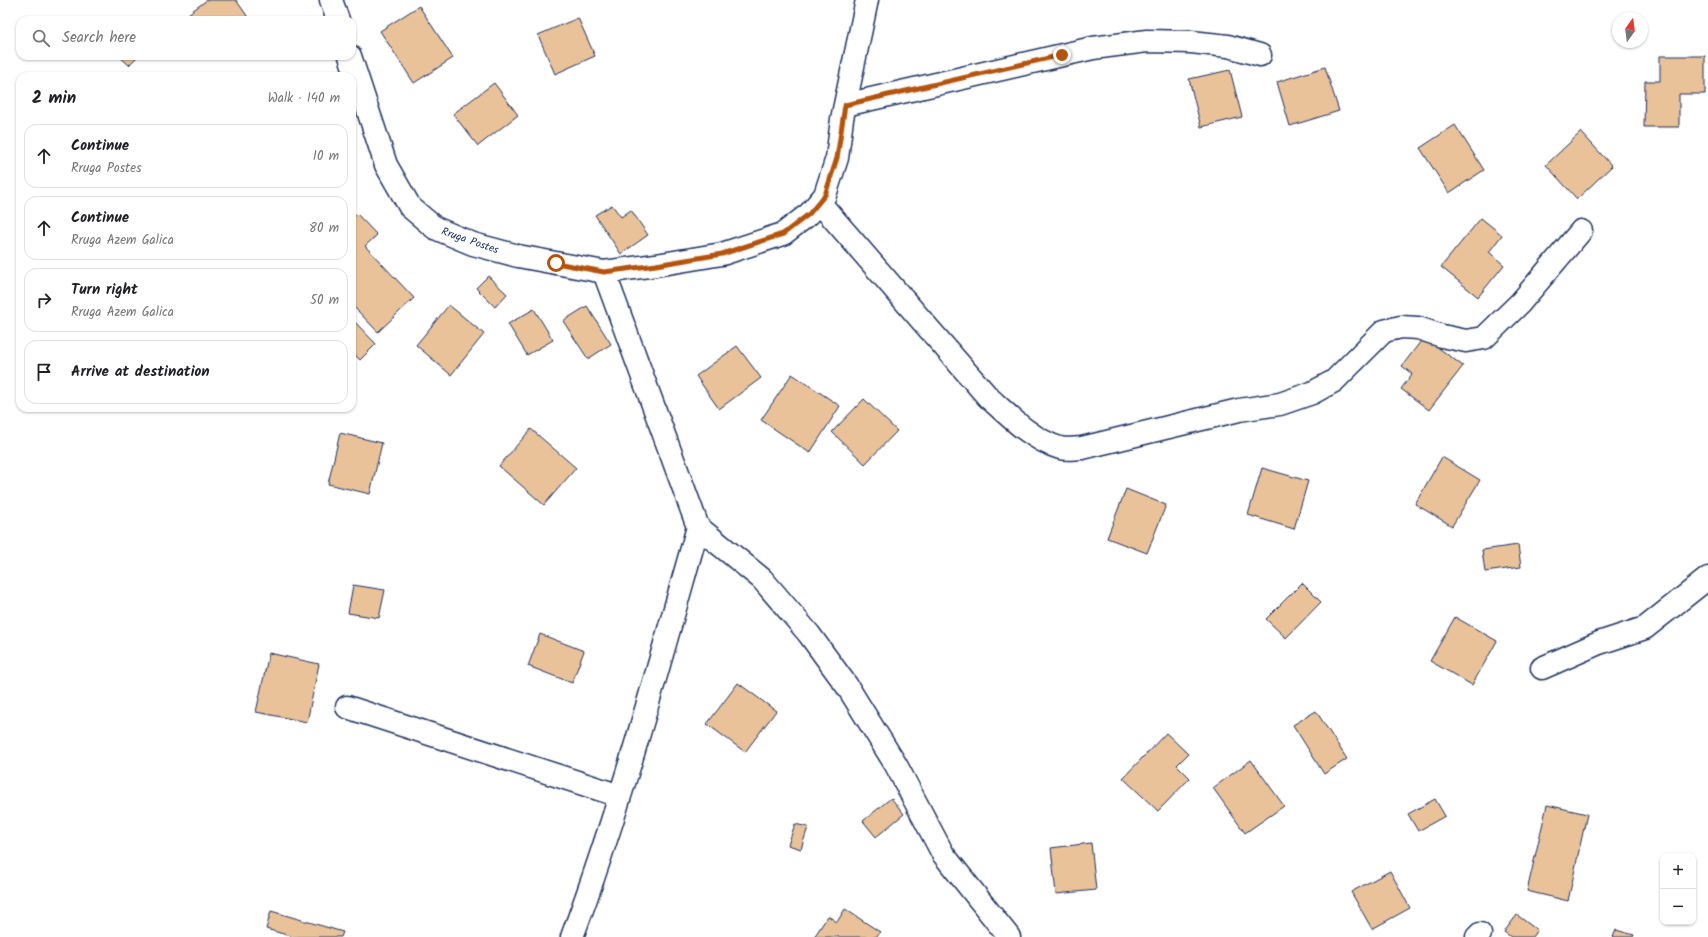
<!DOCTYPE html>
<meta charset="utf-8">
<style>
:root{--surface:#fff;--page:#f2f2f2;--text:#202124;--muted:#757577;--line:#e0e0e0}
body{margin:0;font-family:Kalam,sans-serif;background:var(--page);color:var(--text)}
.controls{position:absolute;right:12px;bottom:12px;display:grid;overflow:hidden;border-radius:8px;box-shadow:0 1px 3px #0004}
.controls button{width:36px;height:36px;display:grid;place-items:center;padding:0;border:0;border-bottom:1px solid var(--line);background:var(--surface);color:var(--text);font:20px sans-serif}
.compass{position:absolute;left:1612px;top:12px;width:36px;height:36px;border-radius:50%;background:var(--surface);box-shadow:0 1px 3px #0004;rotate:14deg}
.stop{position:absolute;width:12px;height:12px;margin:-9px;border:3px solid #b45309;border-radius:50%;background:#fff}
.stop.end{background:#b45309;border-color:#fff;box-shadow:0 1px 4px #0008}
.list{margin:0;padding:0;list-style:none}
h2{display:flex;justify-content:space-between;align-items:center;height:52px;margin:0;padding:0 16px;font-size:17px}
h2 small{font-size:13px;font-weight:400;color:var(--muted)}
.list li{display:grid;grid-template-columns:26px 1fr auto;gap:12px;align-items:center;box-sizing:border-box;height:64px;margin:0 8px 8px;padding:0 8px;border:1px solid var(--line);border-radius:12px}
.list b{display:block;font-size:15px;white-space:nowrap}
.list p{margin:0;font-size:13px;white-space:nowrap;color:var(--muted)}
.list em{font-size:13px;font-style:normal;color:var(--muted)}
.icon{flex:none;width:22px;height:22px;fill:none;stroke:currentColor;stroke-width:2;stroke-linecap:round;stroke-linejoin:round}
.map{position:relative;flex:none;width:1708px;height:937px;overflow:hidden}
.search{position:absolute;background:var(--surface);box-shadow:0 1px 3px #0004;left:16px;top:16px;width:340px;height:44px;display:flex;align-items:center;gap:10px;box-sizing:border-box;padding:0 14px;border-radius:12px;color:var(--muted);font-size:15px}
.panel{position:absolute;background:var(--surface);box-shadow:0 1px 3px #0004;left:16px;top:72px;width:340px;height:340px;border-radius:12px}
.map>svg:first-child{display:block}
</style>
<div class="map">
<svg width="1708" height="937" viewBox="0 0 1708 937">
<rect width="100%" height="100%" fill="#fff"/>
<filter id="ink" filterUnits="userSpaceOnUse"><feTurbulence type="fractalNoise" baseFrequency=".025" numOctaves="2"/><feDisplacementMap in="SourceGraphic" scale="8" xChannelSelector="R" yChannelSelector="G"/><feConvolveMatrix kernelMatrix="1 2 1 2 8 2 1 2 1" color-interpolation-filters="sRGB"/></filter>
<g filter="url(#ink)">
<path fill="#e9c299" stroke="#1b2f5e" d="M207 0H236L250 20H192L188 14Z
M419 6 453 58 414 83 380 31Z
M578 18 595 56 555 74 538 35Z
M119 56H138L129 65Z
M1660 56H1705V94H1679V127H1644L1645 81H1660Z
M1325 67 1339 111 1290 126 1277 82Z
M1230 70 1242 117 1201 127 1189 79Z
M494 83 518 115 478 146 453 114Z
M1455 125 1484 170 1449 193 1420 148Z
M1581 132 1612 166 1577 199 1546 165Z
M612 205 621 217 631 210 648 235 621 254 595 215Z
M357 214 377 235 365 246 414 298 378 332 352 305V219Z
M1481 218 1502 235 1489 252 1504 265 1478 297 1441 267Z
M488 276 507 294 495 307 476 288Z
M449 305 484 334 451 375 416 345Z
M587 306 611 344 588 359 563 321Z
M534 309 553 340 527 355 508 324Z
M352 319 376 344 360 360 352 352Z
M1424 337 1463 366 1429 410 1401 389 1412 374 1402 366Z
M737 346 761 378 719 409 696 376Z
M792 374 840 406 810 453 761 420Z
M864 399 897 431 865 464 832 432Z
M531 429 576 468 544 505 499 466Z
M340 433 382 443 370 494 328 484Z
M1442 457 1480 480 1452 526 1415 504Z
M1262 468 1308 481 1294 529 1248 515Z
M1126 489 1166 505 1147 553 1107 538Z
M1518 545 1521 567 1485 572 1482 550Z
M1302 583 1321 602 1286 638 1266 619Z
M353 585 385 590 379 618 348 613Z
M1455 617 1497 641 1472 685 1430 661Z
M540 634 584 651 572 683 528 666Z
M269 653 319 664 307 722 256 712Z
M738 683 776 711 745 752 707 724Z
M1316 711 1347 759 1324 774 1293 725Z
M1166 733 1188 754 1177 765 1190 778 1158 811 1123 778Z
M1251 760 1284 806 1245 833 1213 788Z
M891 798 904 814 876 837 863 821Z
M1435 799 1445 816 1418 831 1408 814Z
M1547 805 1587 814 1568 901 1527 891Z
M795 824 808 827 801 849 788 845Z
M1091 843 1096 890 1056 894 1051 848Z
M1390 871 1410 908 1372 929 1351 892Z
M845 909 880 932 876 937H814L828 916 837 922Z
M271 911 343 932 341 937H294L266 929Z
M1517 915 1537 930 1532 937H1511L1504 932Z
M1616 930 1634 935 1633 937H1613Z"/>
<g fill="none" stroke-linecap="round" stroke-linejoin="round">
<g stroke="#1b2f5e" stroke-width="25">
<path id="minor" d="M331 0 338 20
M350 56 386 165 410 207 435 228 473 244 518 256 604 272 656 265 722 254 783 234 809 214 825 195 837 158 842 119 867 0
M845 105 1093 48 1147 41 1191 42 1228 46 1260 55
M819 202 988 397C1009 416 1032 440 1060 448 1067 450 1075 448 1082 448L1239 410 1280 404 1312 393 1334 381 1384 331 1401 327 1418 328 1442 336 1466 341 1484 338 1520 303 1581 231
M604 272 698 527 762 579 809 634 847 686 896 765 943 854 1009 937
M1542 668 1599 643 1645 628 1708 578
M347 707 620 796
M572 937C622 803 659 664 698 527
M1477 937 1480 934"/>
</g>
<use href="#minor" stroke="#fff" stroke-width="22"/>
</g>
</g>
<g fill="none" stroke-linecap="round" stroke-linejoin="round" filter="url(#ink)">
<path stroke="#b45309" stroke-width="5" d="M556 263 604 272 656 265 722 254 783 234 809 214 825 195 837 158 845 105 1062 55"/>
</g>
<g text-anchor="middle" dominant-baseline="central" stroke-width="3" stroke-linejoin="round" paint-order="stroke">
<g font-size="11" fill="#1b2f5e" stroke="#fff">
<text transform="translate(470 241) rotate(19)">Rruga Postes</text>
</g>
</g>
</svg>
<div class="controls">
<button>+</button>
<button>−</button>
</div>
<svg class="compass" viewBox="-18 -18 36 36"><path d="M0-13l5 13h-10z" fill="#e53935"/><path d="M0 13l5-13h-10z" fill="#757577"/></svg>
<div class="stop" style="left:556px;top:263px"></div>
<div class="stop end" style="left:1062px;top:55px"></div>
<div class="search"><svg class="icon" aria-label="search" viewBox="0 0 24 24"><circle cx="10" cy="10" r="6"/><path d="M15 15l6 6"/></svg>Search here</div>
<section class="panel">
<h2>2 min<small>Walk · 140 m</small></h2>
<ul class="list">
<li><svg class="icon" aria-label="ahead" viewBox="0 0 24 24"><path d="M12 20V5M6 11l6-6 6 6"/></svg><div><b>Continue</b><p>Rruga Postes</p></div><em>10 m</em></li>
<li><svg class="icon" aria-label="ahead" viewBox="0 0 24 24"><path d="M12 20V5M6 11l6-6 6 6"/></svg><div><b>Continue</b><p>Rruga Azem Galica</p></div><em>80 m</em></li>
<li><svg class="icon" aria-label="right" viewBox="0 0 24 24"><path d="M7 20v-9h11M14 6l5 5-5 5"/></svg><div><b>Turn right</b><p>Rruga Azem Galica</p></div><em>50 m</em></li>
<li><svg class="icon" aria-label="arrive" viewBox="0 0 24 24"><path d="M6 21V4h12l-3 4 3 4H6"/></svg><div><b>Arrive at destination</b></div></li>
</ul>
</section>
</div>
